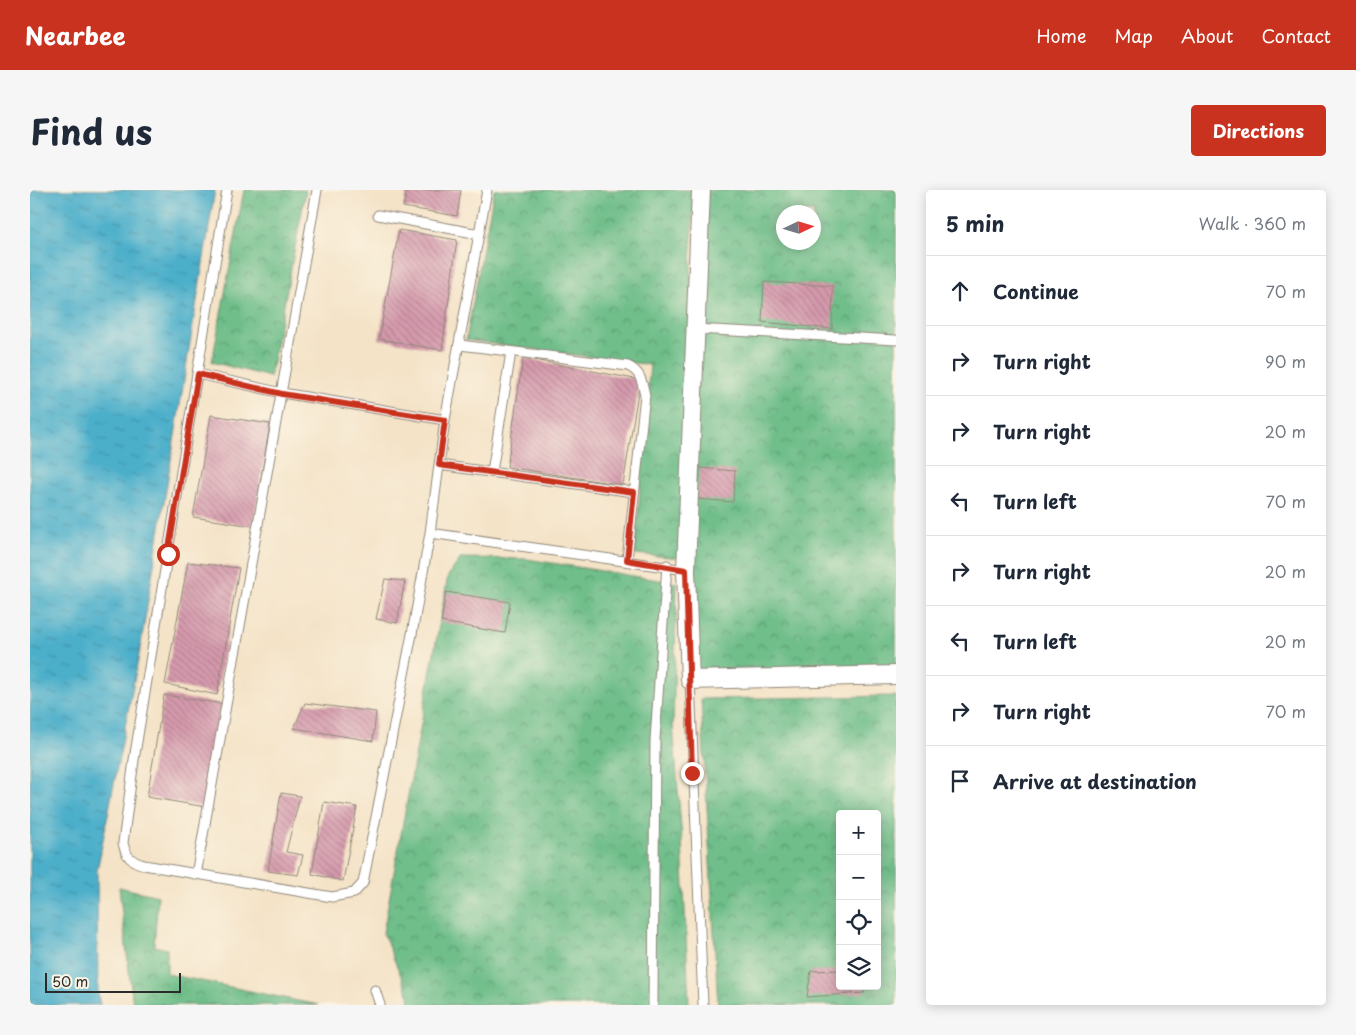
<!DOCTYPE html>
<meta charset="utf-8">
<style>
:root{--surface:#fff;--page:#f6f6f7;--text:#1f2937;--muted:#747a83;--line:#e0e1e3;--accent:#c8321e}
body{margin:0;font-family:"Playpen Sans",sans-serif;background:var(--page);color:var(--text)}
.controls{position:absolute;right:15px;bottom:15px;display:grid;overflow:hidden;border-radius:5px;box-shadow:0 2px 12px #0003}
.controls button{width:45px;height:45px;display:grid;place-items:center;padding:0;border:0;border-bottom:1px solid var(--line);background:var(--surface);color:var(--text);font:25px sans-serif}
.compass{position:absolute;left:746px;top:15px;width:45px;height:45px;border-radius:50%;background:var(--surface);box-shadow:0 2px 12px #0003;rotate:86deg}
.scale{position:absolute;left:15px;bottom:12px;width:136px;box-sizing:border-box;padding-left:5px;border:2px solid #2b2b2b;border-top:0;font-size:14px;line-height:18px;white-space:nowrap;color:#2b2b2b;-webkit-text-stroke:4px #fcf5e5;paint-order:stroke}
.stop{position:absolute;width:15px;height:15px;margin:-11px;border:4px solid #c8321e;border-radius:50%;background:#fff}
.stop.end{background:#c8321e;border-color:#fff;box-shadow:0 1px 5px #0008}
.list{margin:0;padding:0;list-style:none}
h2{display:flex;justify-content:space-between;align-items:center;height:65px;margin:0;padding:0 20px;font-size:21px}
h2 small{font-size:16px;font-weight:400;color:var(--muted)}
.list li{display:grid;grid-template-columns:32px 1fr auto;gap:15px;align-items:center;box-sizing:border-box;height:70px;padding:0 20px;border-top:1px solid var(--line)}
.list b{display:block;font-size:19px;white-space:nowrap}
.list em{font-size:16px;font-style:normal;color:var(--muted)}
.icon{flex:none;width:28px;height:28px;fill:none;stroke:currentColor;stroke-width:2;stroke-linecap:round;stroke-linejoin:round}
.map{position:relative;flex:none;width:866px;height:815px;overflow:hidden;border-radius:5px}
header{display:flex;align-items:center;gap:30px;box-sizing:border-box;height:70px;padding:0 25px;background:var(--accent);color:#fff}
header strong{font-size:24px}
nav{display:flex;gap:28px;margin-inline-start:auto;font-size:18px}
.intro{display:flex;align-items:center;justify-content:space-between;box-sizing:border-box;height:120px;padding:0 30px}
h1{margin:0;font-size:35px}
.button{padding:12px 22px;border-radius:5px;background:var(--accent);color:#fff;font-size:18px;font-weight:700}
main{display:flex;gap:30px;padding:0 30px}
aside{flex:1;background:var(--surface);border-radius:5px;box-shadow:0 2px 12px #0003}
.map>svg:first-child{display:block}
</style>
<header>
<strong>Nearbee</strong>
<nav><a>Home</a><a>Map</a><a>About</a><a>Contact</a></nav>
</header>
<div class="intro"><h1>Find us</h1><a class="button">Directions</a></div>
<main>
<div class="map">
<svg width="866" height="815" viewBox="0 0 866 815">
<defs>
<pattern id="forest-crowns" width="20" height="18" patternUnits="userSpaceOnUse" patternTransform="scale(1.25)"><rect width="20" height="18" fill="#6fbe8a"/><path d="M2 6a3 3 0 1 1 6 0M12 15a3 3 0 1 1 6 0" fill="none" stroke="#5b9b71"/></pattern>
<pattern id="water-ripples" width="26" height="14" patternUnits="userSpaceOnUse" patternTransform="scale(1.25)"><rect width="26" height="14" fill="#4bafca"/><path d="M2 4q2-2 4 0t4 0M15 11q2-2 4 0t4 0" fill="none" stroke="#3f8fa4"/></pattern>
<pattern id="building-back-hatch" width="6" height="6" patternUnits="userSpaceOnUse" patternTransform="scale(1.25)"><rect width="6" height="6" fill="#d69aad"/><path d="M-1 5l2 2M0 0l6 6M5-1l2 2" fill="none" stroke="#ae7e8d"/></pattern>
</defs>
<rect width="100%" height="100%" fill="#fcf5e5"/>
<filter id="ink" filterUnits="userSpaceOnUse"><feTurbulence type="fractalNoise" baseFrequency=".02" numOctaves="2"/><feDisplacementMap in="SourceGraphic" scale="10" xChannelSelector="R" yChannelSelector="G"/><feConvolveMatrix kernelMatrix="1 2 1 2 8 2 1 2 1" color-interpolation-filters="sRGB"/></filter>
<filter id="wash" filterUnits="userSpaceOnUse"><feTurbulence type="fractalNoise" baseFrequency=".0096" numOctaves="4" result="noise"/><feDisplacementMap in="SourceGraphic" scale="20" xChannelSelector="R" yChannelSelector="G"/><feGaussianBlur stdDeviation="1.12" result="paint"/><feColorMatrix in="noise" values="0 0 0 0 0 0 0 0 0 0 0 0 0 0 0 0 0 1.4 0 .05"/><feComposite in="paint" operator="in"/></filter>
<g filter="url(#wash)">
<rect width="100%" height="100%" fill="#f4e3c7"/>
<path fill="url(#forest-crowns)" stroke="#4d745a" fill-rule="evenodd" d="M214 0H276L240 187 182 172Z
M464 0H664L650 368 605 364 620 175 436 150Z
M670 0H866V485L660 490ZM754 22H784V52H754Z
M431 368 497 369 647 393 643 535 652 651 659 815H380L379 805 353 743 418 386Z
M866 506V815H688L671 509ZM810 624H847V796H810Z
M89 697 128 706 124 756 137 759V784L288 815H103Z"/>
<path fill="url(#water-ripples)" stroke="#3b6d7a" d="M0 0H185L110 460 67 681 68 805 70 815H0Z"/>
<g id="blocks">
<path fill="url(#building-back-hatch)" d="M377 0H431L427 26 373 17Z
M369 40 427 50 412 160 349 149Z
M734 92 803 96 802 139 732 132Z
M493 168 610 190 593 295 477 277Z
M181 225 240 234 223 336 163 327Z
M670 278 705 281 703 312 667 309Z
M158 372 209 378 187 505 135 494Z
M355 389 375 391 367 433 346 429Z
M416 402 480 412 475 443 411 432Z
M134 505 194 514 176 617 117 607Z
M275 513 346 522 343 551 264 538Z
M251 603 270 606 256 662 273 665 268 685 238 681Z
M294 612 327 617 313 691 282 684Z
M810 780V796H834V803L777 807 781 781Z"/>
</g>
</g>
<g filter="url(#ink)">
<use href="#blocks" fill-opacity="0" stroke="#908779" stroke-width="1"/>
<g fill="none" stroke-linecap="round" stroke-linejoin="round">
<g stroke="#908779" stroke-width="11">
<path id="lane" d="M197 0 104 570 93 653C96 666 100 671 114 675L302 707 324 703 333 693 382 444 400 343 415 230 457 0
M348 25 449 44
M665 139 866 150
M430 155 598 176C611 182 612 192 615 205L597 370
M168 184 252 203 415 230
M409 275 604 302
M462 282 481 162
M400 343 656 380
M660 490 673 815
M166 685 287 0
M345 800 350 815
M623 815 625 550 637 375"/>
</g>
<g stroke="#908779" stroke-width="20">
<path id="street" d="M671 0 656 380 660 490 866 485"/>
</g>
<use href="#lane" stroke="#fff" stroke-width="9"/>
<use href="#street" stroke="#fff" stroke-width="18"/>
</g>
</g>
<g fill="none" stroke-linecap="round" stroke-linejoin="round" filter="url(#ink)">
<path stroke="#c8321e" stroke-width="6" d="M138 364 168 184 252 204 415 230 409 275 604 302 597 370 656 380 662 583"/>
</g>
</svg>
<div class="controls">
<button>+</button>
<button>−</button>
<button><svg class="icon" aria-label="locate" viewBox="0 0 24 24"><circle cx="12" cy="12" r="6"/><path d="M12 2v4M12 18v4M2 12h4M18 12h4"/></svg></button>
<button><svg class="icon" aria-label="layers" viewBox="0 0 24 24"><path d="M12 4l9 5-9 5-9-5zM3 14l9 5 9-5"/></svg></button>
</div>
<svg class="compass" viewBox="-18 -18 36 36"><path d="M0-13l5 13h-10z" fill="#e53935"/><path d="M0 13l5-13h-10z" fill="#747a83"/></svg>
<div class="scale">50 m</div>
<div class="stop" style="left:138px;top:364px"></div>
<div class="stop end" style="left:662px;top:583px"></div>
</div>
<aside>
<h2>5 min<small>Walk · 360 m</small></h2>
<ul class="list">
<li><svg class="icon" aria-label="ahead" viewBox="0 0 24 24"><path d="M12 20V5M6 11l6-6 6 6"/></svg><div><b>Continue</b></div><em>70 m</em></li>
<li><svg class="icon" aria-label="right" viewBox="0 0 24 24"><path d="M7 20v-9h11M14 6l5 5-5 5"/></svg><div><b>Turn right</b></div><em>90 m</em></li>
<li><svg class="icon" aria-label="right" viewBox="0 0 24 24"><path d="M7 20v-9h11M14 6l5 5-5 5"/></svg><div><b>Turn right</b></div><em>20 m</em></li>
<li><svg class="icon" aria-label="left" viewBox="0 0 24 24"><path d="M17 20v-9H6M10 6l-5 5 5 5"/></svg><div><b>Turn left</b></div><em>70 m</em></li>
<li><svg class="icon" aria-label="right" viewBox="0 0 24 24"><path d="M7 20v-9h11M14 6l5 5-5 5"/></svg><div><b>Turn right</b></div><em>20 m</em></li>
<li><svg class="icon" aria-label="left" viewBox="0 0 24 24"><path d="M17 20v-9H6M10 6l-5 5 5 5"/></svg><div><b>Turn left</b></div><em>20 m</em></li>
<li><svg class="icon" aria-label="right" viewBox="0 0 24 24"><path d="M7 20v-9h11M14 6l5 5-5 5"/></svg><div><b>Turn right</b></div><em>70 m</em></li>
<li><svg class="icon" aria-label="arrive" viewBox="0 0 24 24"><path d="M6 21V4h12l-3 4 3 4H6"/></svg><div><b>Arrive at destination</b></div></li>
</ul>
</aside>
</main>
